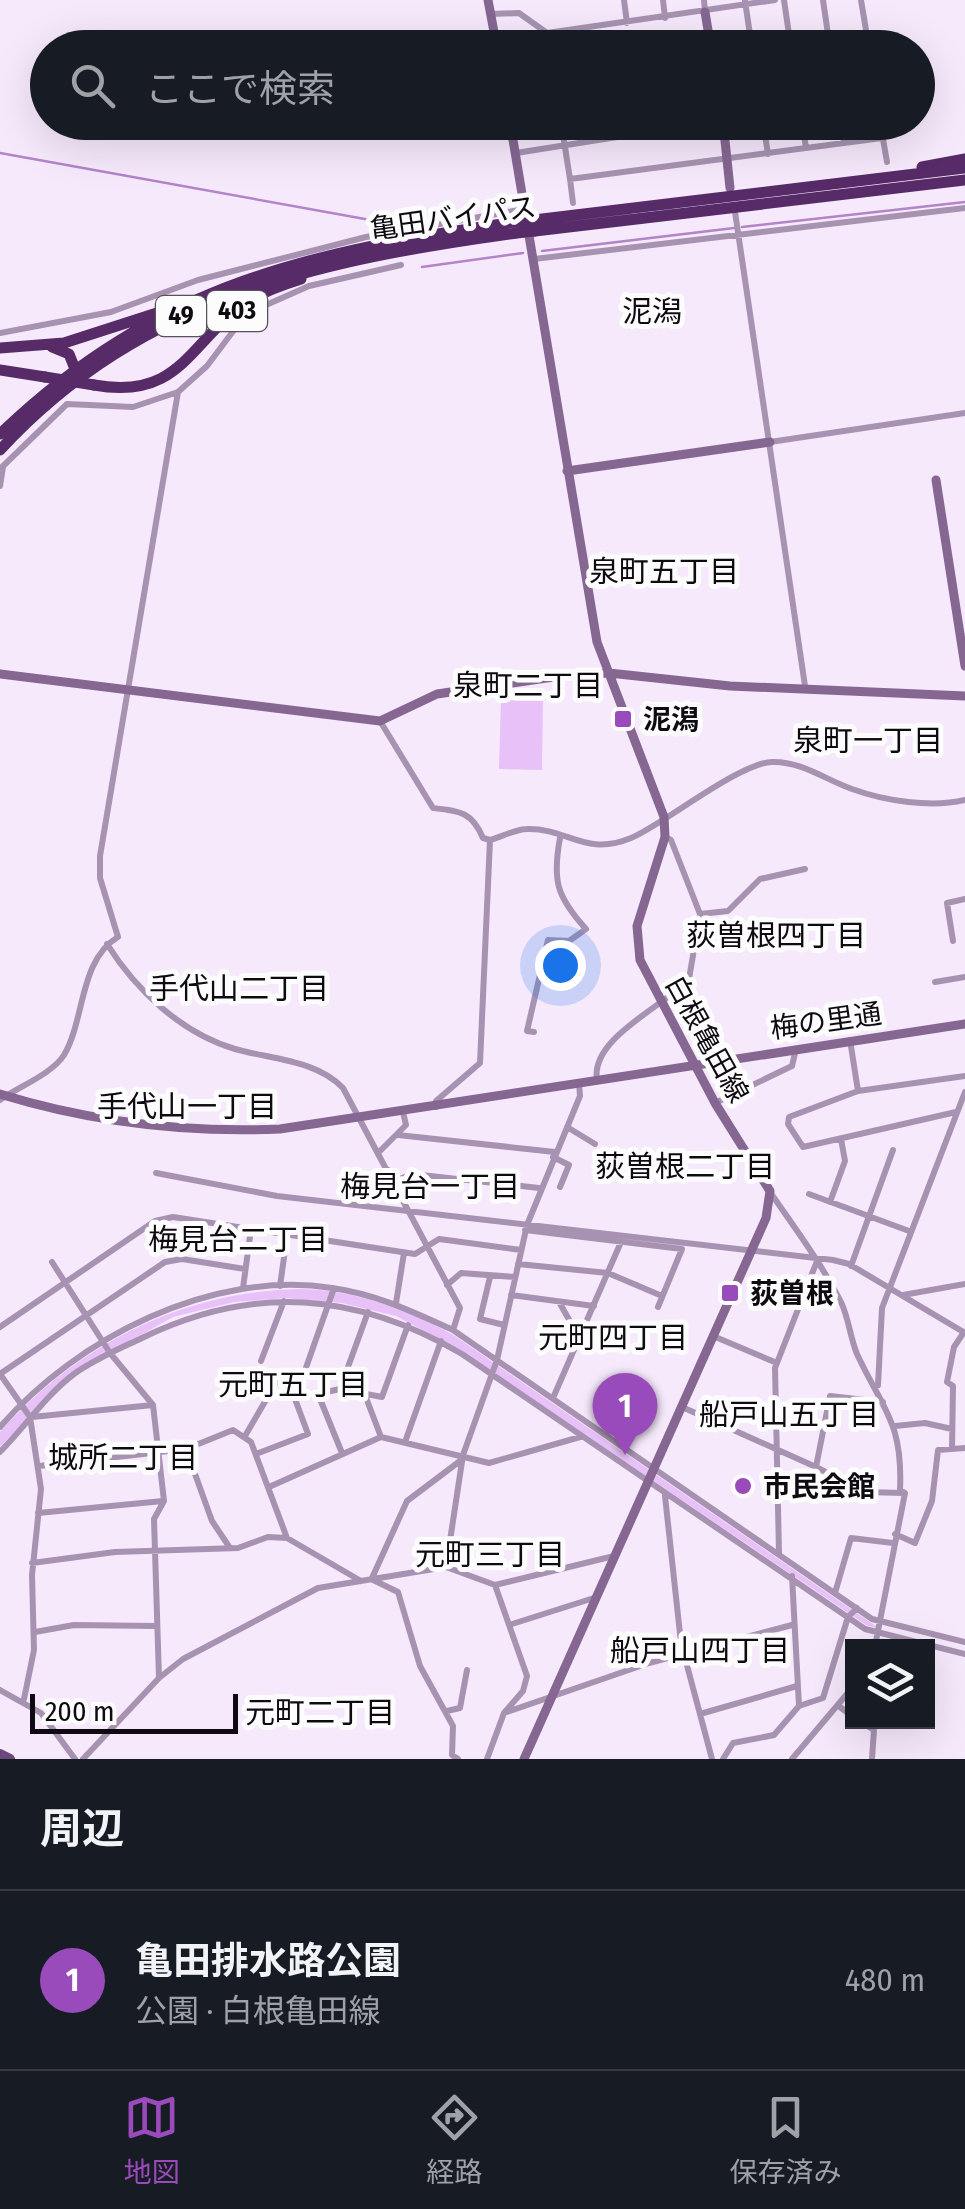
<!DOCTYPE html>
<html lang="ja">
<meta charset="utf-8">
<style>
:root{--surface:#171b24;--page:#20242c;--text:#f1f3f6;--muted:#9ea1a6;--line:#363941;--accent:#9a4bbb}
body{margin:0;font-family:"Fira Sans Condensed","Noto Sans JP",sans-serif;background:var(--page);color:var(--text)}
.controls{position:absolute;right:30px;bottom:30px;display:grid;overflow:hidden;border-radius:0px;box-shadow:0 10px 40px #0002}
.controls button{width:90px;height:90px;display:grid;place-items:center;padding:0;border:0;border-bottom:2px solid var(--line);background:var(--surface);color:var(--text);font:50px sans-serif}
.scale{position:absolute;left:30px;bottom:25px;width:208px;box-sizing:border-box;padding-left:10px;border:5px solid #0f0912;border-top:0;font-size:28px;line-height:35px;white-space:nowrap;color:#0f0912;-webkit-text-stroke:8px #fcfcfc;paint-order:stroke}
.you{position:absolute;left:560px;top:965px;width:35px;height:35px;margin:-25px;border:8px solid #fff;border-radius:50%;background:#1a73e8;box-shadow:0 0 0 15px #1a73e833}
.badge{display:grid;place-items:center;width:65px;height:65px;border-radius:50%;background:var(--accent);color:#fff;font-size:32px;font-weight:700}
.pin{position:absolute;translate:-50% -82px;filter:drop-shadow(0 2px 5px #0008)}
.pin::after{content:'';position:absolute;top:52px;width:35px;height:30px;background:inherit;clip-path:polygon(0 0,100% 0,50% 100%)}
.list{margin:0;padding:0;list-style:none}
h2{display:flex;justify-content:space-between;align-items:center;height:130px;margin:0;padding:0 40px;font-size:42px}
h2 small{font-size:32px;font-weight:400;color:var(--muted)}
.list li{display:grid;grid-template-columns:65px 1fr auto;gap:30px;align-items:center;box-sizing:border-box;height:180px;padding:0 40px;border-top:2px solid var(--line)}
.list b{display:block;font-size:38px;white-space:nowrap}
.list p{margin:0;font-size:32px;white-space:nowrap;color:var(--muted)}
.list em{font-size:32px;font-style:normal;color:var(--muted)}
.icon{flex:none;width:55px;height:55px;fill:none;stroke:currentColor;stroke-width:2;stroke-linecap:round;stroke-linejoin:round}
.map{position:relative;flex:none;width:965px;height:1759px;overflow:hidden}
.search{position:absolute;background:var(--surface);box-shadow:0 10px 40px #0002;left:30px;right:30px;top:30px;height:110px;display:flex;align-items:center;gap:25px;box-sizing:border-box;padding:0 35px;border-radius:55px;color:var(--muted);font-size:38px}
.sheet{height:310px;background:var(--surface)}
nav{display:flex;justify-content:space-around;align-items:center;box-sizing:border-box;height:140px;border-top:2px solid var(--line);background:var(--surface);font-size:28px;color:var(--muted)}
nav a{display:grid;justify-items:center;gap:5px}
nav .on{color:var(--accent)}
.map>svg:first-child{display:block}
</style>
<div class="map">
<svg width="965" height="1759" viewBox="0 0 965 1759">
<rect width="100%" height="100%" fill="#f6e9fc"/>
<path fill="#e7c1f8" d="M501 700 543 701 542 770 499 769Z
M303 1289C357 1291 409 1309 455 1336L880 1629 866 1625 462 1351 396 1316 342 1303 285 1298 234 1302 173 1317 68 1376 0 1447V1432C78 1344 184 1290 303 1289Z"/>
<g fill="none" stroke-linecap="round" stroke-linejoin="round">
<path stroke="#b384c8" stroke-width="2.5" d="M0 153 376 221
M742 227 965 202
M542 251 734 228
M422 267 523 253"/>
<path stroke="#a793b1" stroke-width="6" d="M624 0 627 23
M663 0 665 18
M704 0 705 12
M784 0 791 48
M823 0 830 48
M861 0 869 48
M745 1 752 48
M491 14 519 13 547 33
M549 48 547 33 775 0
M561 122 570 179 882 138
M763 122 768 154
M802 122 806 148
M841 122 844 143
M880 122 887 162
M516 153 712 122
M570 179 573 203
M735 212 805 686
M534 259 965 208
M0 333 111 312 198 280 366 237 525 209
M770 442 965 413
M0 469 67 404 133 407 178 392 207 366 243 318 257 309 309 286 401 265
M0 486 3 467
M380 721 433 808C460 811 472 812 483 838L490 840 480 1063 436 1101V1107
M490 840C501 837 516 829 527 829 568 828 585 857 631 838 664 824 739 763 772 762 801 761 826 780 852 789 885 801 931 808 965 800
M700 914 728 911 760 879 805 869
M953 941 947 903 965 899
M107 944C136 990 181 1033 235 1049 270 1059 317 1060 343 1088L460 1308 453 1330
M935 982 965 977
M534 1032 527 1031 548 940 569 941 586 929C557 897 552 881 560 838
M850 1040 858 1091
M597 1080C590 1038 665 1006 689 979L700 914 671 840 665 837
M0 1100C18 1087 52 1074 64 1055 85 1020 79 960 118 937L100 878V856L178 392
M715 1103 792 1066 796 1049
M956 1112 803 1147 788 1124 789 1117 858 1091 965 1076
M567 1127 595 1144
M398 1135 555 1152
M378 1153 406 1125 403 1112
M553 1157 569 1165 560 1187
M156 1173 277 1196 833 1260 849 1264 965 1333
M395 1181 412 1174 539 1188
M770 1192C795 1228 821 1263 841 1302 849 1319 850 1337 857 1354 883 1410 903 1422 900 1490L905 1493 875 1646
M809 1194 909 1231
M830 1202 845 1161 841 1139
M362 1204 364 1192 388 1170
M525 1230 682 1249 658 1307
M52 1262 110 1353 153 1405 164 1501 154 1519 159 1678
M518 1264 608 1273 662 1296
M851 1266 893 1150
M490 1277 480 1319 504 1325
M447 1285 461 1273 515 1277
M280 1286 287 1236
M243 1288 251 1229
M511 1295 594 1306
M903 1295 965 1284
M559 1302 579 1337
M396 1303 404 1253
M0 1327 155 1221 173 1217 415 1254 439 1239 521 1250
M713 1336 777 1363
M261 1361 284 1301
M878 1385 882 1308 965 1092
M340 1389 368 1312
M318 1394 342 1453
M365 1395 381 1437
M553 1398 621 1242
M295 1399 340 1389 382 1397 408 1325
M682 1407 816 1467 830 1396 883 1402
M32 1417 153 1405
M895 1426 925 1423 952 1429
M0 1427C77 1338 212 1269 332 1288 376 1294 413 1312 453 1330L872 1619 965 1642
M245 1436 277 1381 298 1388
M405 1442 441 1341
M186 1449 212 1521 230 1548
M952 1449 953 1386 947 1382 954 1347 964 1332
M0 1452C25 1427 45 1396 74 1374 95 1359 119 1349 142 1338 253 1284 356 1292 462 1354L865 1629 965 1654
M256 1454 308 1434 295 1399 334 1288
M39 1466 186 1449 233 1430 251 1442 287 1538
M816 1467 864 1492 904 1493
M269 1487 381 1437 489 1463 580 1437
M665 1496 681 1643 712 1759
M38 1513 163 1501
M895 1534 915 1543 932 1501 938 1450 965 1448
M779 1553 775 1368 817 1261
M32 1563 115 1552 238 1548 268 1537 287 1538 361 1581
M446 1567 463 1455 497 1360 527 1225 580 1096 579 1083
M792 1576 799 1706
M372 1578 407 1501 460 1461
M371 1579 398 1592 420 1666 453 1726 452 1755 458 1759
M835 1593 851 1538 893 1543
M509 1625 597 1597
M35 1632 74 1625 156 1626
M0 1690 41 1713 75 1759
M24 1699 34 1650 32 1575 41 1489 30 1417 0 1374 165 1262 182 1259 245 1269
M840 1707 852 1716
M447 1711 460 1708 467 1670
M504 1713 649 1663 792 1625
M700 1714 797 1686
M861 1722 874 1730 872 1759
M83 1759 159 1678 183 1659 318 1588 446 1567 495 1585 614 1556
M487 1759 504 1713 523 1691 527 1676 495 1585
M723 1759 733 1743 774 1735 799 1706 823 1698 848 1617 857 1608
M792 1759 852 1688"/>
<path stroke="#856792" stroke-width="9" d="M488 0 497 48
M705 12 711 48
M510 122 597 642 664 817 665 837 637 926 640 960 715 1103 770 1191 766 1218 524 1759
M723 122 730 188
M567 471 770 442
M936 480 965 666
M0 674 380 721 437 694 567 675 609 673 730 686 965 696
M0 1094C91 1122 185 1133 280 1129L965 1024"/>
<path stroke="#6c477c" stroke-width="10" d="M0 1754 10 1759"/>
<path stroke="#562b68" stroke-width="11" d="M922 167 965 159
M534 220 965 168
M535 231 965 180
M52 347 69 354 77 374
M0 348 64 343 160 312
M0 370 45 377
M94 385C183 401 189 339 250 300 265 291 285 284 301 279
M0 434C158 282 313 251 522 221
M0 450C143 295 325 259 524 232"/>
<path stroke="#562b68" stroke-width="11" d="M522 221 534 220
M524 232 535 231
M45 377 94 385"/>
</g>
<g fill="#9a4bbb" stroke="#fcfcfc" stroke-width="4">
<rect x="613" y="709" width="20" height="20" rx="5"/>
<rect x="720" y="1283" width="20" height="20" rx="5"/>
<circle cx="743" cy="1486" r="10"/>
</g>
<g text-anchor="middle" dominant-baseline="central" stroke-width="10" stroke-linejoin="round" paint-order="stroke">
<g fill="#fcfcfc" stroke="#565258" stroke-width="2.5">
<rect x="207" y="291" width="60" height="40" rx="8"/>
<rect x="156" y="296" width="50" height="40" rx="8"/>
</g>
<g font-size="25" font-weight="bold" fill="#0f0912">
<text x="237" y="311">403</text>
<text x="181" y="316">49</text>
</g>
<g font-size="28" fill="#0f0912" stroke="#fcfcfc">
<text transform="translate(453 218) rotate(-8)">亀田バイパス</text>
<text transform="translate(826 1021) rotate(-8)">梅の里通</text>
<text transform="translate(707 1039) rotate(61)">白根亀田線</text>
</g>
<g font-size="28" font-weight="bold" fill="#0f0912" stroke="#fcfcfc" text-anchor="start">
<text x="643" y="719">泥潟</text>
<text x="750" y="1293">荻曽根</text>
<text x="763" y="1486">市民会館</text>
</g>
<g font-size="30" fill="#0f0912" stroke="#fcfcfc">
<text x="652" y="312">泥潟</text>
<text x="664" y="572">泉町五丁目</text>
<text x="528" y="686">泉町二丁目</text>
<text x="868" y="741">泉町一丁目</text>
<text x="776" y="936">荻曽根四丁目</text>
<text x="239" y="989">手代山二丁目</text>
<text x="187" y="1107">手代山一丁目</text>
<text x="685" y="1167">荻曽根二丁目</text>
<text x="430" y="1187">梅見台一丁目</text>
<text x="238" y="1240">梅見台二丁目</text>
<text x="613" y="1338">元町四丁目</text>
<text x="293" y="1385">元町五丁目</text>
<text x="789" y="1415">船戸山五丁目</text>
<text x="123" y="1458">城所二丁目</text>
<text x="490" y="1555">元町三丁目</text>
<text x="700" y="1651">船戸山四丁目</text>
<text x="320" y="1713">元町二丁目</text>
</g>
</g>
</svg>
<div class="controls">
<button><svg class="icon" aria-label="layers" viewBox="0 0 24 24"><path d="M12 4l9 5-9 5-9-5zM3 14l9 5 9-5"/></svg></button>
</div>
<div class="scale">200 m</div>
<div class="you"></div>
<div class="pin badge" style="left:625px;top:1455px">1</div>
<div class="search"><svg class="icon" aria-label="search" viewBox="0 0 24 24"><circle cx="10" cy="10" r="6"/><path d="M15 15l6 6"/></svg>ここで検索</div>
</div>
<section class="sheet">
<h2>周辺<small></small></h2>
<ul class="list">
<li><span class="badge">1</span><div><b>亀田排水路公園</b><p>公園 · 白根亀田線</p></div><em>480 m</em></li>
</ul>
</section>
<nav>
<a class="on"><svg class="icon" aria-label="map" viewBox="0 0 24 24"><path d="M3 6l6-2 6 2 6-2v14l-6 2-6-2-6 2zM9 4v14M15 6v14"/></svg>地図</a>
<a><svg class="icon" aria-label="directions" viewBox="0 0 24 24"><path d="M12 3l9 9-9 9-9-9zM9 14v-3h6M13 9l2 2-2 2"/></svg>経路</a>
<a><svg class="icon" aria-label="saved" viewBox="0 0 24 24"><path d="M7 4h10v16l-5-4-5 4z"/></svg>保存済み</a>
</nav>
